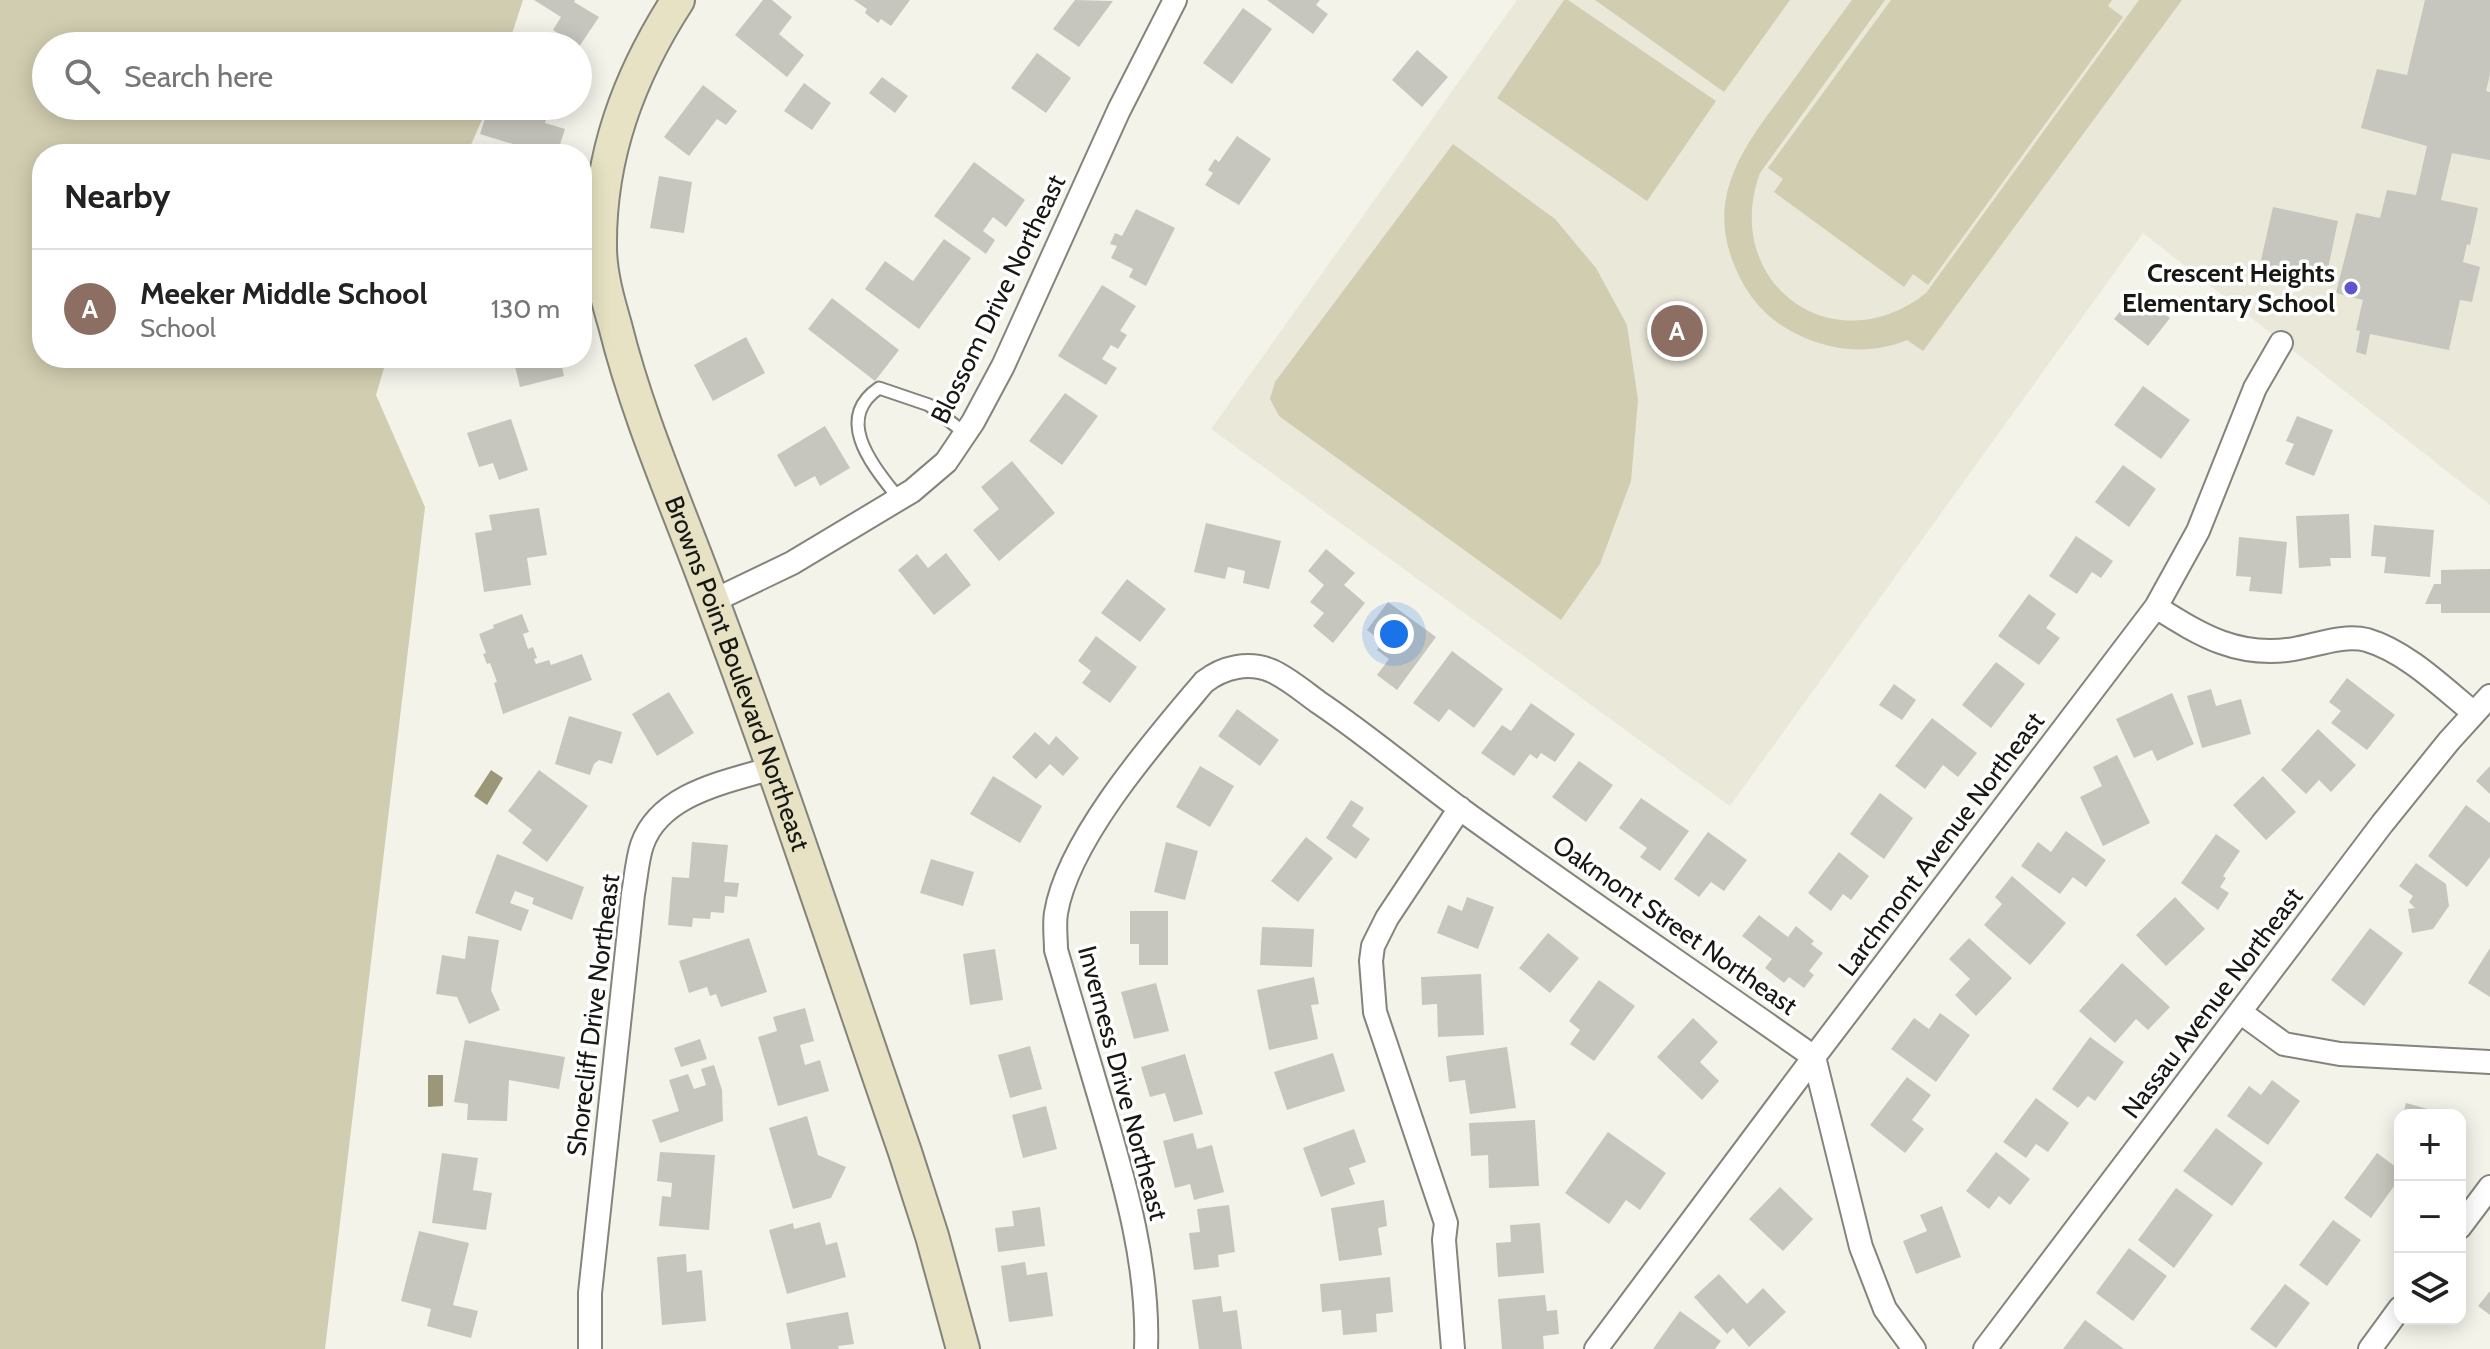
<!DOCTYPE html>
<meta charset="utf-8">
<style>
:root{--surface:#fff;--page:#f2f2f2;--text:#222;--muted:#767676;--line:#e0e0e0;--accent:#5e56ce}
body{margin:0;font-family:Cabin,sans-serif;background:var(--page);color:var(--text)}
.controls{position:absolute;right:24px;bottom:24px;display:grid;overflow:hidden;border-radius:16px;box-shadow:0 4px 20px #0003}
.controls button{width:72px;height:72px;display:grid;place-items:center;padding:0;border:0;border-bottom:2px solid var(--line);background:var(--surface);color:var(--text);font:40px sans-serif}
.you{position:absolute;left:1394px;top:634px;width:28px;height:28px;margin:-20px;border:6px solid #fff;border-radius:50%;background:#1a73e8;box-shadow:0 0 0 12px #1a73e833}
.badge{display:grid;place-items:center;width:52px;height:52px;border-radius:50%;background:var(--accent);color:#fff;font-size:26px;font-weight:700}
.pin{position:absolute;translate:-50% -50%;border:4px solid #fff;box-shadow:0 2px 8px #0006}
.list{margin:0;padding:0;list-style:none}
h2{display:flex;justify-content:space-between;align-items:center;height:104px;margin:0;padding:0 32px;font-size:34px}
h2 small{font-size:26px;font-weight:400;color:var(--muted)}
.list li{display:grid;grid-template-columns:52px 1fr auto;gap:24px;align-items:center;box-sizing:border-box;height:120px;padding:0 32px;border-top:2px solid var(--line)}
.list b{display:block;font-size:30px;white-space:nowrap}
.list p{margin:0;font-size:26px;white-space:nowrap;color:var(--muted)}
.list em{font-size:26px;font-style:normal;color:var(--muted)}
.icon{flex:none;width:44px;height:44px;fill:none;stroke:currentColor;stroke-width:2;stroke-linecap:round;stroke-linejoin:round}
.map{position:relative;flex:none;width:2490px;height:1349px;overflow:hidden}
.search{position:absolute;background:var(--surface);box-shadow:0 4px 20px #0003;left:32px;top:32px;width:560px;height:88px;display:flex;align-items:center;gap:20px;box-sizing:border-box;padding:0 28px;border-radius:44px;color:var(--muted);font-size:30px}
.panel{position:absolute;background:var(--surface);box-shadow:0 4px 20px #0003;left:32px;top:144px;width:560px;height:224px;border-radius:32px}
.map>svg:first-child{display:block}
</style>
<div class="map">
<svg width="2490" height="1349" viewBox="0 0 2490 1349">
<rect width="100%" height="100%" fill="#f4f3ea"/>
<path fill="#eae8d9" d="M1517 0H2490V505L2143 233 1730 806 1211 429Z"/>
<path fill="#d0cdb0" d="M0 0H523L508 46H46V106H488L467 154H42V358H387L376 395 425 507 325 1349H0Z
M1564 0H1568L1716 101 1647 201 1497 98Z
M1595 0H1790L1724 92Z
M1852 0H1885L1760 173C1720 283 1834 366 1926 293L2139 0H2182L1923 351 1907 340C1866 357 1821 350 1784 327 1761 313 1745 291 1735 267 1704 195 1746 144 1787 89 1808 59 1830 30 1852 0Z
M1891 0H2112L2108 6 2123 17 1928 285 1913 274 1904 287 1774 192 1783 179 1768 168Z
M1453 144 1555 219 1596 268 1627 325 1638 400 1631 481 1600 564 1561 620 1279 416 1270 399 1275 382Z"/>
<path fill="#9b9778" d="M491 770 503 778 487 805 474 796Z
M428 1075H443V1106L428 1107Z"/>
<path fill="#c7c6be" d="M534 0H575L574 2 599 17 579 47 553 30 561 17Z
M763 0H772L792 17 779 34 804 55 787 77 735 35Z
M854 0H910L891 26 881 19 878 23 865 13 867 9Z
M1075 0 1113 1 1079 47 1053 29Z
M1267 0H1320L1316 5 1328 14 1313 34Z
M2425 0H2490V74L2486 91 2490 92V160L2452 153 2441 200 2478 208 2470 245 2467 244 2463 262 2480 267 2472 302 2460 300 2449 350 2370 334 2366 355 2356 352 2360 331 2356 330 2363 300 2336 293 2356 213 2380 218 2387 190 2416 195 2427 146 2361 128 2377 69 2407 75Z
M1243 8 1272 29 1232 84 1203 63Z
M1417 50 1448 77 1422 107 1392 80Z
M1037 53 1071 78 1046 113 1011 88Z
M882 77 908 96 895 113 869 93Z
M804 83 831 103 812 130 784 111Z
M703 85 737 111 726 125 717 119 689 156 664 137Z
M489 106H551L545 123 565 129 557 154H545L480 134Z
M1237 136 1271 159 1239 205 1205 185 1213 173 1208 170 1215 159 1219 162Z
M974 162 1025 200 1006 227 993 217 983 231 995 240 986 254 934 216Z
M659 176 692 182 684 233 650 228Z
M2273 207 2338 221 2325 283 2259 269Z
M1136 209 1175 228 1146 286 1129 277 1133 269 1111 258 1117 246 1110 244 1115 233 1122 236Z
M944 239 971 258 919 329 865 289 885 261 913 281Z
M1102 285 1136 306 1120 331 1127 335 1118 349 1111 345 1102 359 1117 368 1106 385 1058 356Z
M2136 292 2170 318 2148 346 2114 319Z
M832 298 899 350 875 381 808 329Z
M746 337 765 373 713 401 694 365Z
M513 358H560L564 376 520 387Z
M2143 386 2190 420 2161 459 2114 425Z
M1065 393 1098 416 1062 465 1029 441Z
M2297 416 2333 430 2314 476 2285 464 2294 444 2286 441Z
M511 419 528 470 499 480 493 463 479 467 467 433Z
M825 426 850 468 820 486 815 476 795 487 777 455Z
M1012 461 1055 513 999 561 973 530 999 509 981 487Z
M2123 465 2156 489 2129 527 2095 502Z
M539 508 547 555 527 558 531 585 484 592 475 533 492 530 489 515Z
M2349 514 2351 558H2330L2331 566 2299 568 2296 516Z
M1206 523 1281 541 1269 589 1243 583 1245 571 1228 567 1225 579 1194 572Z
M2374 525 2434 530 2430 577 2384 573 2386 557 2371 556Z
M2076 536 2113 561 2101 578 2092 572 2077 594 2049 576Z
M2239 537 2287 542 2282 594 2249 591 2251 577 2236 576Z
M1326 549 1355 573 1344 585 1365 603 1333 643 1313 626 1324 613 1310 602 1324 585 1308 571Z
M946 553 971 585 934 615 898 570 917 554 928 568Z
M2490 569V613H2441V604H2425L2434 584H2441V570Z
M1127 579 1166 609 1140 642 1101 613Z
M2029 594 2056 614 2046 628 2060 638 2039 665 1998 636Z
M1388 602 1436 637 1397 690 1377 675 1389 659 1377 650 1383 642 1367 630Z
M522 614 529 632 523 634 528 649 533 647 537 658 534 659 536 664 549 660 551 665 582 654 592 680 503 714 494 683 497 682 490 663 487 664 483 654 486 653 479 634 494 628 493 625Z
M1096 636 1137 667 1110 703 1082 683 1091 671 1078 661Z
M1452 651 1503 689 1474 728 1449 709 1439 722 1413 703Z
M1996 662 2025 684 1991 728 1962 705Z
M2347 678 2395 715 2367 750 2331 723 2341 711 2329 702Z
M1894 684 1916 700 1902 720 1879 705Z
M2211 689 2216 706 2241 699 2251 734 2202 748 2187 696Z
M669 692 694 733 657 756 632 714Z
M2172 693 2194 744 2157 761 2152 750 2134 758 2116 719Z
M1531 703 1575 734 1555 762 1541 753 1537 759 1530 754 1514 776 1481 753 1502 725 1511 731Z
M1237 709 1279 740 1260 766 1218 736Z
M569 716 622 732 612 764 599 760 594 764 590 775 555 764Z
M1932 718 1977 753 1958 777 1943 765 1925 789 1895 766Z
M2318 729 2356 765 2331 792 2319 780 2306 794 2281 770Z
M1035 732 1049 745 1056 736 1079 758 1063 776 1050 764 1036 779 1012 757Z
M2117 755 2150 823 2103 846 2080 797 2102 786 2093 767Z
M1579 761 1613 785 1586 822 1552 797Z
M1200 766 1234 786 1210 827 1176 807Z
M2490 766V794L2476 781Z
M539 770 588 806 547 862 522 843 532 830 508 811Z
M993 776 1042 806 1020 843 970 814Z
M2263 776 2296 812 2266 840 2233 805Z
M1880 793 1913 818 1884 859 1850 834Z
M1641 798 1689 831 1660 871 1640 857 1647 848 1619 828Z
M1351 800 1364 808 1352 826 1370 839 1356 859 1326 838Z
M2466 805 2490 823V857L2467 887 2428 856Z
M2066 831 2106 860 2086 887 2073 877 2060 894 2021 866 2038 842 2051 852Z
M1708 832 1747 860 1724 891 1711 882 1699 897 1674 879Z
M2216 834 2240 851 2223 876 2226 878 2220 887 2229 893 2218 910 2181 883Z
M1306 837 1333 858 1298 902 1271 881Z
M692 842 728 845 724 882 739 883 737 897 725 896 724 913 711 912 710 919 693 918 692 927 668 925 672 877 689 878Z
M1166 842 1198 851 1185 900 1154 892Z
M1839 852 1869 876 1851 900 1843 894 1831 911 1808 893Z
M497 854 584 887 572 920 532 904 534 898 515 891 510 903 529 910 521 931 475 913Z
M931 859 974 872 963 906 920 893Z
M2416 863 2446 884 2449 906 2433 929 2412 933 2408 909 2415 908 2409 902 2413 896 2399 886Z
M2012 876 2066 923 2030 965 1984 925 2002 904 1995 897Z
M1467 897 1494 907 1478 949 1437 933 1448 905 1462 911Z
M2175 897 2205 929 2166 966 2136 935Z
M1130 911H1168V965H1139V944H1130Z
M1759 915 1788 937 1796 926 1814 941 1811 944 1823 953 1809 971 1814 975 1804 988 1789 977 1784 983 1765 968 1772 959 1742 936Z
M1262 927 1314 929 1312 967 1260 965Z
M2370 928 2403 953 2364 1006 2331 980Z
M1548 933 1579 958 1550 993 1519 968Z
M468 936 499 940 491 990 500 1010 469 1024 457 997 436 994 442 955 465 959Z
M749 938 767 992 721 1007 716 994 710 996 707 987 689 993 679 961Z
M1969 938 2012 978 1976 1016 1955 995 1970 979 1949 959Z
M2490 948V997L2468 983Z
M995 949 1003 1000 970 1005 963 954Z
M2122 963 2170 1007 2148 1030 2136 1019 2115 1043 2079 1011Z
M1481 974 1484 1035 1438 1037 1437 1004 1422 1005 1421 977Z
M1314 977 1319 1004 1311 1005 1318 1039 1269 1050 1257 990Z
M1599 980 1635 1006 1594 1061 1570 1044 1580 1030 1569 1021Z
M1156 983 1169 1031 1134 1039 1121 992Z
M805 1008 814 1041 800 1045 805 1065 820 1060 829 1091 778 1106 758 1037 777 1031 773 1017Z
M1940 1013 1970 1035 1936 1082 1891 1049 1914 1018 1929 1029Z
M1693 1018 1718 1042 1700 1062 1719 1081 1702 1100 1657 1057Z
M2090 1037 2124 1062 2095 1101 2088 1096 2078 1108 2052 1089Z
M700 1039 707 1059 681 1067 674 1048Z
M465 1040 565 1057 559 1089 509 1080 507 1121 467 1120 468 1104 454 1102Z
M1030 1046 1042 1089 1010 1098 998 1055Z
M1507 1047 1516 1108 1470 1114 1465 1080 1449 1082 1446 1056Z
M1333 1053 1345 1091 1287 1110 1274 1072Z
M1185 1054 1203 1114 1174 1122 1165 1093 1150 1097 1141 1067Z
M714 1065 722 1090 723 1121 660 1143 652 1120 679 1111 669 1080 688 1074 694 1089 706 1085 701 1069Z
M1907 1077 1931 1095 1912 1120 1924 1129 1905 1153 1870 1125Z
M2272 1080 2300 1101 2268 1145 2227 1116 2249 1086 2261 1095Z
M2036 1098 2069 1123 2048 1152 2036 1144 2026 1158 2003 1142Z
M2406 1103 2446 1114 2445 1115H2403Z
M1046 1106 1057 1149 1023 1158 1012 1115Z
M807 1116 818 1155 846 1167 831 1198 793 1209 769 1128Z
M1535 1120 1539 1186 1489 1188 1488 1155 1471 1156 1469 1123Z
M2216 1128 2263 1163 2232 1206 2183 1171Z
M1354 1129 1366 1162 1349 1168 1355 1184 1321 1197 1303 1148Z
M1608 1132 1666 1173 1640 1210 1626 1200 1609 1224 1565 1193Z
M1193 1133 1197 1149 1212 1145 1224 1192 1194 1200 1190 1184 1175 1188 1163 1141Z
M660 1152 715 1155 709 1230 659 1226 662 1196 671 1197 672 1183 657 1181Z
M1996 1152 2030 1179 2010 1205 1999 1196 1989 1209 1966 1191Z
M442 1153 478 1158 473 1190 492 1193 486 1230 432 1223Z
M2377 1153 2400 1170V1178L2371 1218 2344 1198Z
M1780 1187 1813 1219 1783 1251 1749 1219Z
M2176 1188 2213 1215 2174 1268 2138 1240Z
M1384 1200 1387 1226 1378 1228 1382 1255 1339 1261 1331 1208Z
M1229 1205 1235 1252 1218 1255 1219 1267 1194 1270 1189 1233 1200 1232 1197 1209Z
M1942 1206 1961 1257 1916 1274 1903 1241 1927 1231 1920 1215Z
M1040 1207 1045 1246 998 1252 995 1228 1014 1226 1012 1211Z
M2333 1220 2361 1240 2327 1286 2299 1265Z
M820 1222 826 1245 837 1242 846 1277 787 1294 769 1230 793 1223 794 1229Z
M1540 1223 1544 1273 1498 1277 1496 1243 1511 1242 1510 1225Z
M419 1231 469 1243 453 1305 478 1311 471 1338 427 1326 431 1309 401 1301Z
M2129 1248 2167 1276 2133 1321 2096 1293Z
M686 1254 687 1272 702 1270 706 1321 662 1325 657 1257Z
M1025 1262 1027 1275 1047 1272 1053 1316 1009 1322 1001 1266Z
M1719 1274 1747 1304 1763 1288 1786 1312 1749 1347 1733 1328 1727 1334 1694 1297Z
M1390 1277 1393 1312 1376 1314 1377 1332 1343 1335 1341 1310 1322 1312 1320 1284Z
M2285 1284 2310 1303 2276 1348 2250 1329Z
M2490 1291V1315L2478 1306Z
M1545 1295 1547 1311 1557 1310 1559 1334 1543 1336 1544 1349H1502L1498 1299Z
M1221 1296 1223 1312 1237 1310 1242 1349H1199L1192 1300Z
M1680 1311 1721 1341 1715 1349H1653Z
M848 1312 854 1344 838 1346 839 1349H791L786 1323Z
M2085 1320 2124 1349H2063Z"/>
<g fill="none" stroke-linecap="round" stroke-linejoin="round">
<g stroke="#84837c" stroke-width="15">
<path id="lane" d="M899 499C875 468 832 420 879 388L929 405 966 434"/>
</g>
<g stroke="#84837c" stroke-width="26">
<path id="street" d="M713 601 792 563 912 491 946 462 973 422 1003 366 1119 110 1175 0
M2156 607C2202 636 2238 658 2294 649 2317 645 2344 634 2367 640 2407 652 2442 687 2474 713
M2240 1012 2284 1044 2340 1054 2490 1062
M2460 1227 2490 1187
M590 1349V1293L633 894C636 878 637 860 642 845 660 793 727 782 772 768
M1146 1349C1149 1267 1126 1187 1103 1109 1087 1056 1072 1003 1056 950 1056 938 1054 924 1056 913 1068 839 1156 739 1204 682 1223 667 1249 661 1272 671 1289 679 1303 691 1318 702 1367 735 1412 773 1459 808 1576 893 1696 974 1814 1057L1861 1247 1885 1309 1914 1349
M1453 1349 1444 1240 1446 1223 1375 1012 1371 961 1373 946 1387 918 1460 808
M1596 1349 1814 1057 2156 607 2198 531 2255 388 2281 343
M1985 1349 2382 824 2449 741 2490 696
M2370 1349 2400 1308"/>
</g>
<g stroke="#84837c" stroke-width="36">
<g id="secondary">
<path id="s1" d="M678 0C629 76 599 156 600 247 600 273 608 301 615 325 638 418 678 507 711 597 780 780 841 967 905 1152L932 1236 963 1349"/>
</g>
</g>
<use href="#lane" stroke="#fff" stroke-width="11"/>
<use href="#street" stroke="#fff" stroke-width="22"/>
<use href="#secondary" stroke="#e6e2c3" stroke-width="32"/>
</g>
<circle fill="#5e56ce" stroke="#fff" stroke-width="3" cx="2351" cy="288" r="8"/>
<g text-anchor="middle" dominant-baseline="central" stroke-width="7" stroke-linejoin="round" paint-order="stroke">
<g font-size="26" font-weight="bold" fill="#171714" stroke="#fff" text-anchor="end">
<text x="2335" y="273">Crescent Heights<tspan x="2335" dy="30">Elementary School</tspan></text>
</g>
<g font-size="26" fill="#171714" stroke="#fff">
<text transform="translate(998 299) rotate(-64)">Blossom Drive Northeast</text>
<text stroke="none"><textPath href="#s1" startOffset="712">Browns Point Boulevard Northeast</textPath></text>
<text transform="translate(1941 844) rotate(-53)">Larchmont Avenue Northeast</text>
<text transform="translate(1675 925) rotate(35)">Oakmont Street Northeast</text>
<text transform="translate(2212 1003) rotate(-53)">Nassau Avenue Northeast</text>
<text transform="translate(593 1015) rotate(-83)">Shorecliff Drive Northeast</text>
<text transform="translate(1123 1083) rotate(75)">Inverness Drive Northeast</text>
</g>
</g>
</svg>
<div class="controls">
<button>+</button>
<button>−</button>
<button><svg class="icon" aria-label="layers" viewBox="0 0 24 24"><path d="M12 4l9 5-9 5-9-5zM3 14l9 5 9-5"/></svg></button>
</div>
<div class="you"></div>
<div class="pin badge" style="left:1677px;top:331px;background:#8d6e63">A</div>
<div class="search"><svg class="icon" aria-label="search" viewBox="0 0 24 24"><circle cx="10" cy="10" r="6"/><path d="M15 15l6 6"/></svg>Search here</div>
<section class="panel">
<h2>Nearby<small></small></h2>
<ul class="list">
<li><span class="badge" style="background:#8d6e63">A</span><div><b>Meeker Middle School</b><p>School</p></div><em>130 m</em></li>
</ul>
</section>
</div>
